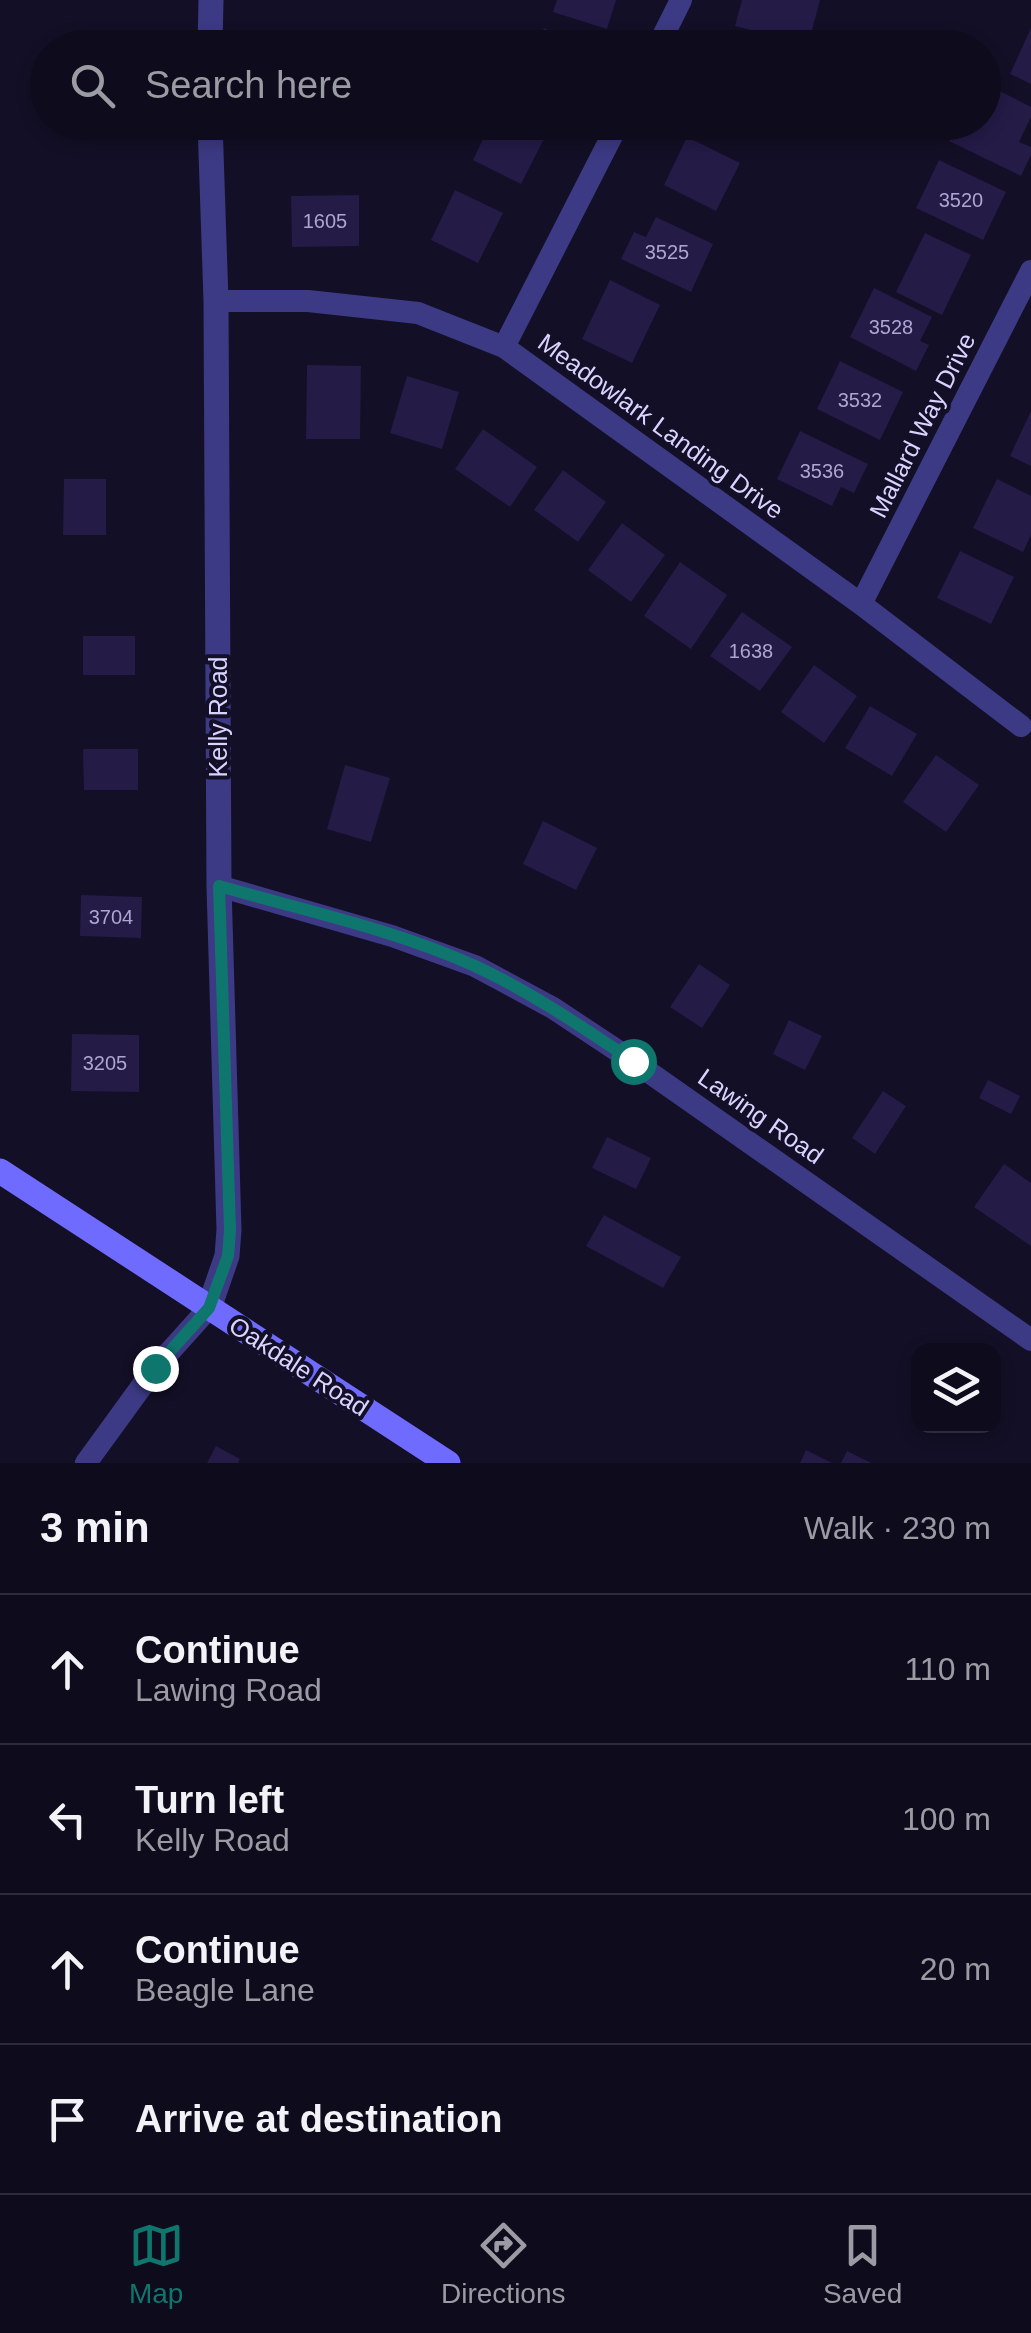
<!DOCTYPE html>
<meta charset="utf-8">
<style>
:root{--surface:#0e0b1c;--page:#171425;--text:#f1f3f6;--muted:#9b9ba3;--line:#2e2b3b;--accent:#0f766e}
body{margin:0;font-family:Helvetica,sans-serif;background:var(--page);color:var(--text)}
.controls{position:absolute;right:30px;bottom:30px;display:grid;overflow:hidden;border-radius:20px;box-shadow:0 5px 15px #0003}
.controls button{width:90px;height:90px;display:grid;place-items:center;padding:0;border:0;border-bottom:2px solid var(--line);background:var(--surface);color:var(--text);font:50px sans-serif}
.stop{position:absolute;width:30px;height:30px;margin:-22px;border:8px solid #0f766e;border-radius:50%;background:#fff}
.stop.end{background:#0f766e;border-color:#fff;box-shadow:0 2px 10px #0008}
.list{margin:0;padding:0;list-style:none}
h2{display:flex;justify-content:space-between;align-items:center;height:130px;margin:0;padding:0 40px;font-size:42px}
h2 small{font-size:32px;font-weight:400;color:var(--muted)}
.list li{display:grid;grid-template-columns:65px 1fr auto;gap:30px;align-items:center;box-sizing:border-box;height:150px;padding:0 40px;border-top:2px solid var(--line)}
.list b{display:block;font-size:38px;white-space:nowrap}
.list p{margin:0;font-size:32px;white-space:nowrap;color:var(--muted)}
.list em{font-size:32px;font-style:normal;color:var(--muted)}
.icon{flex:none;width:55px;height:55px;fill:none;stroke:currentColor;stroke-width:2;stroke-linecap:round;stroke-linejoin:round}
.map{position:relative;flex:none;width:1031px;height:1463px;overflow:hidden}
.search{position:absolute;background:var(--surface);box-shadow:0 5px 15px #0003;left:30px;right:30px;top:30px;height:110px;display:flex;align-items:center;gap:25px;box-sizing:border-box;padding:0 35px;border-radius:55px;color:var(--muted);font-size:38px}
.sheet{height:730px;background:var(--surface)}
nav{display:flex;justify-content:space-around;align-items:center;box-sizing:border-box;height:140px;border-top:2px solid var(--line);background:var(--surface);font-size:28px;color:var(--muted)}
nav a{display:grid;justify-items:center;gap:5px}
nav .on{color:var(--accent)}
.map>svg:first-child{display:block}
</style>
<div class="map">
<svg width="1031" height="1463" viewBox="0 0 1031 1463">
<rect width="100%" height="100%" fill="#130f26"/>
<path fill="#241b47" d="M557 0H616L607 29 553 12Z
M742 0H820L808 45 735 26Z
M544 28 582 48H535Z
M1031 28V84L1010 74Z
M984 83 1031 107V117L1019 142 1031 147V155L1021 176 949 141 958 122H984Z
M474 122H522L546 135 521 184 473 160 483 139 470 132Z
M743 122H765L761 131Z
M687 137 740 163 716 211 664 185Z
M939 160 1006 192 983 240 916 208Z
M455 190 503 213 478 263 431 240Z
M359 195V246L292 247 291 196Z
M656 217 713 244 691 292 621 259 634 232 646 237Z
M925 233 971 255 942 315 896 292Z
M610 280 660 305 632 363 582 339Z
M874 288 932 317 920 341 929 345 916 371 850 337Z
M840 361 903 392 880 440 817 409Z
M307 365 361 366 360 439H306Z
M407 376 459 392 442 449 390 433Z
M1031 411V466L1010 456Z
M483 429 537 467 510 507 455 469Z
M800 431 868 464 854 493 841 487 832 506 777 479Z
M563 470 606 502 578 542 534 510Z
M64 479H106V535H63Z
M997 479 1031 496V535L1023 552 973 528Z
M622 523 665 555 631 602 588 570Z
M960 551 1014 577 991 624 937 598Z
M680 562 727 595 691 649 644 616Z
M742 612 792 647 760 691 710 656Z
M83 636H135V675H83Z
M814 665 857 696 824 743 781 712Z
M870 706 917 734 892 776 845 748Z
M83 749H138V790H84Z
M936 755 979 785 946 832 903 802Z
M345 765 390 778 371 842 327 829Z
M543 821 597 848 576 890 523 864Z
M81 895 142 897 141 938 80 936Z
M699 964 730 985 702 1028 670 1007Z
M789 1020 822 1036 805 1070 773 1054Z
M72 1034 139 1035V1092L71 1091Z
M988 1080 1020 1096 1011 1114 979 1098Z
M883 1091 906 1106 875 1154 852 1138Z
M607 1137 651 1158 636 1189 592 1168Z
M1004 1164 1031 1183V1246L974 1207Z
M604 1215 681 1257 663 1288 586 1246Z
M216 1446 240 1459 238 1463H207Z
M806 1450 832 1463H800Z
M847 1451 871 1463H841Z"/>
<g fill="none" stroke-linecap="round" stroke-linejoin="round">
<path stroke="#3d3a85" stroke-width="22" d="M657 48 681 0
M216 301H308L418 313 504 347 861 604 1021 726
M504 347 619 122
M861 604 1031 271
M219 886 392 936 475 966 553 1008 633 1061 1031 1340
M86 1463 155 1368 209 1308"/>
<path stroke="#3d3a85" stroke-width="25" d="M210 48 211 0
M209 1308 227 1256 229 1230 219 886 216 301 210 122"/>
<path stroke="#6f6bff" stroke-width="25" d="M0 1171 448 1463"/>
</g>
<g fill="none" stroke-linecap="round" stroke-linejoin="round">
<path stroke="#0f766e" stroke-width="12" d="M155 1368 209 1308 228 1256 230 1230 219 886C303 910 396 930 475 966 531 992 582 1027 633 1061"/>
</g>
<g text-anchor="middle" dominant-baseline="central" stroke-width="8" stroke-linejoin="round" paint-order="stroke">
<g font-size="20" fill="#aca6d1">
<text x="961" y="200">3520</text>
<text x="325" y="221">1605</text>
<text x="667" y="252">3525</text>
<text x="891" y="327">3528</text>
<text x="860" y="400">3532</text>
<text x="822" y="471">3536</text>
<text x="751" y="651">1638</text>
<text x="111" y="917">3704</text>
<text x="105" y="1063">3205</text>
</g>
<g font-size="25" fill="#d9d4ff" stroke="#130f26">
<text transform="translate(922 425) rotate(-63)">Mallard Way Drive</text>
<text transform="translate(661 426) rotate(36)">Meadowlark Landing Drive</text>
<text transform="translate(218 717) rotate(-90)">Kelly Road</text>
<text transform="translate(761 1116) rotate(35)">Lawing Road</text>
<text transform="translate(299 1366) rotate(33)">Oakdale Road</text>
</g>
</g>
</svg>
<div class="controls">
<button><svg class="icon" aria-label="layers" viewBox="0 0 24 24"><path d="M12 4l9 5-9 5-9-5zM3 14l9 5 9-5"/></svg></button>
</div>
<div class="stop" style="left:633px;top:1061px"></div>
<div class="stop end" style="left:155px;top:1368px"></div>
<div class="search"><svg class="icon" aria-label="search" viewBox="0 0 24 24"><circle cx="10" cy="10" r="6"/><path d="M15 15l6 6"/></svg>Search here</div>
</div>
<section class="sheet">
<h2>3 min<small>Walk · 230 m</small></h2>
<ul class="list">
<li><svg class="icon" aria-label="ahead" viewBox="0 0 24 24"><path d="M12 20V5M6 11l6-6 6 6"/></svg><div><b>Continue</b><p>Lawing Road</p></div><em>110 m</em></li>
<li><svg class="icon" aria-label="left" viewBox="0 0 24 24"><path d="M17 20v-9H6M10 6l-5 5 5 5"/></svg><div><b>Turn left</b><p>Kelly Road</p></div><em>100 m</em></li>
<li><svg class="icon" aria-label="ahead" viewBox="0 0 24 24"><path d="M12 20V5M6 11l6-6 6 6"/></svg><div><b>Continue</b><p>Beagle Lane</p></div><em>20 m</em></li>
<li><svg class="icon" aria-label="arrive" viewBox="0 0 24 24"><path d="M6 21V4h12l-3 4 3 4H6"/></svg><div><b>Arrive at destination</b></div></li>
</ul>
</section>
<nav>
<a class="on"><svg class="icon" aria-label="map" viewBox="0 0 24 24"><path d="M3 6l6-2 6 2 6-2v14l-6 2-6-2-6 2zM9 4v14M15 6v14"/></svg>Map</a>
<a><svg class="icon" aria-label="directions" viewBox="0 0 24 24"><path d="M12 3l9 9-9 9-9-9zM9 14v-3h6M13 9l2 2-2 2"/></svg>Directions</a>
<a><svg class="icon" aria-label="saved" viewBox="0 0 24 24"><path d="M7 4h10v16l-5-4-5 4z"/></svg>Saved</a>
</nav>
